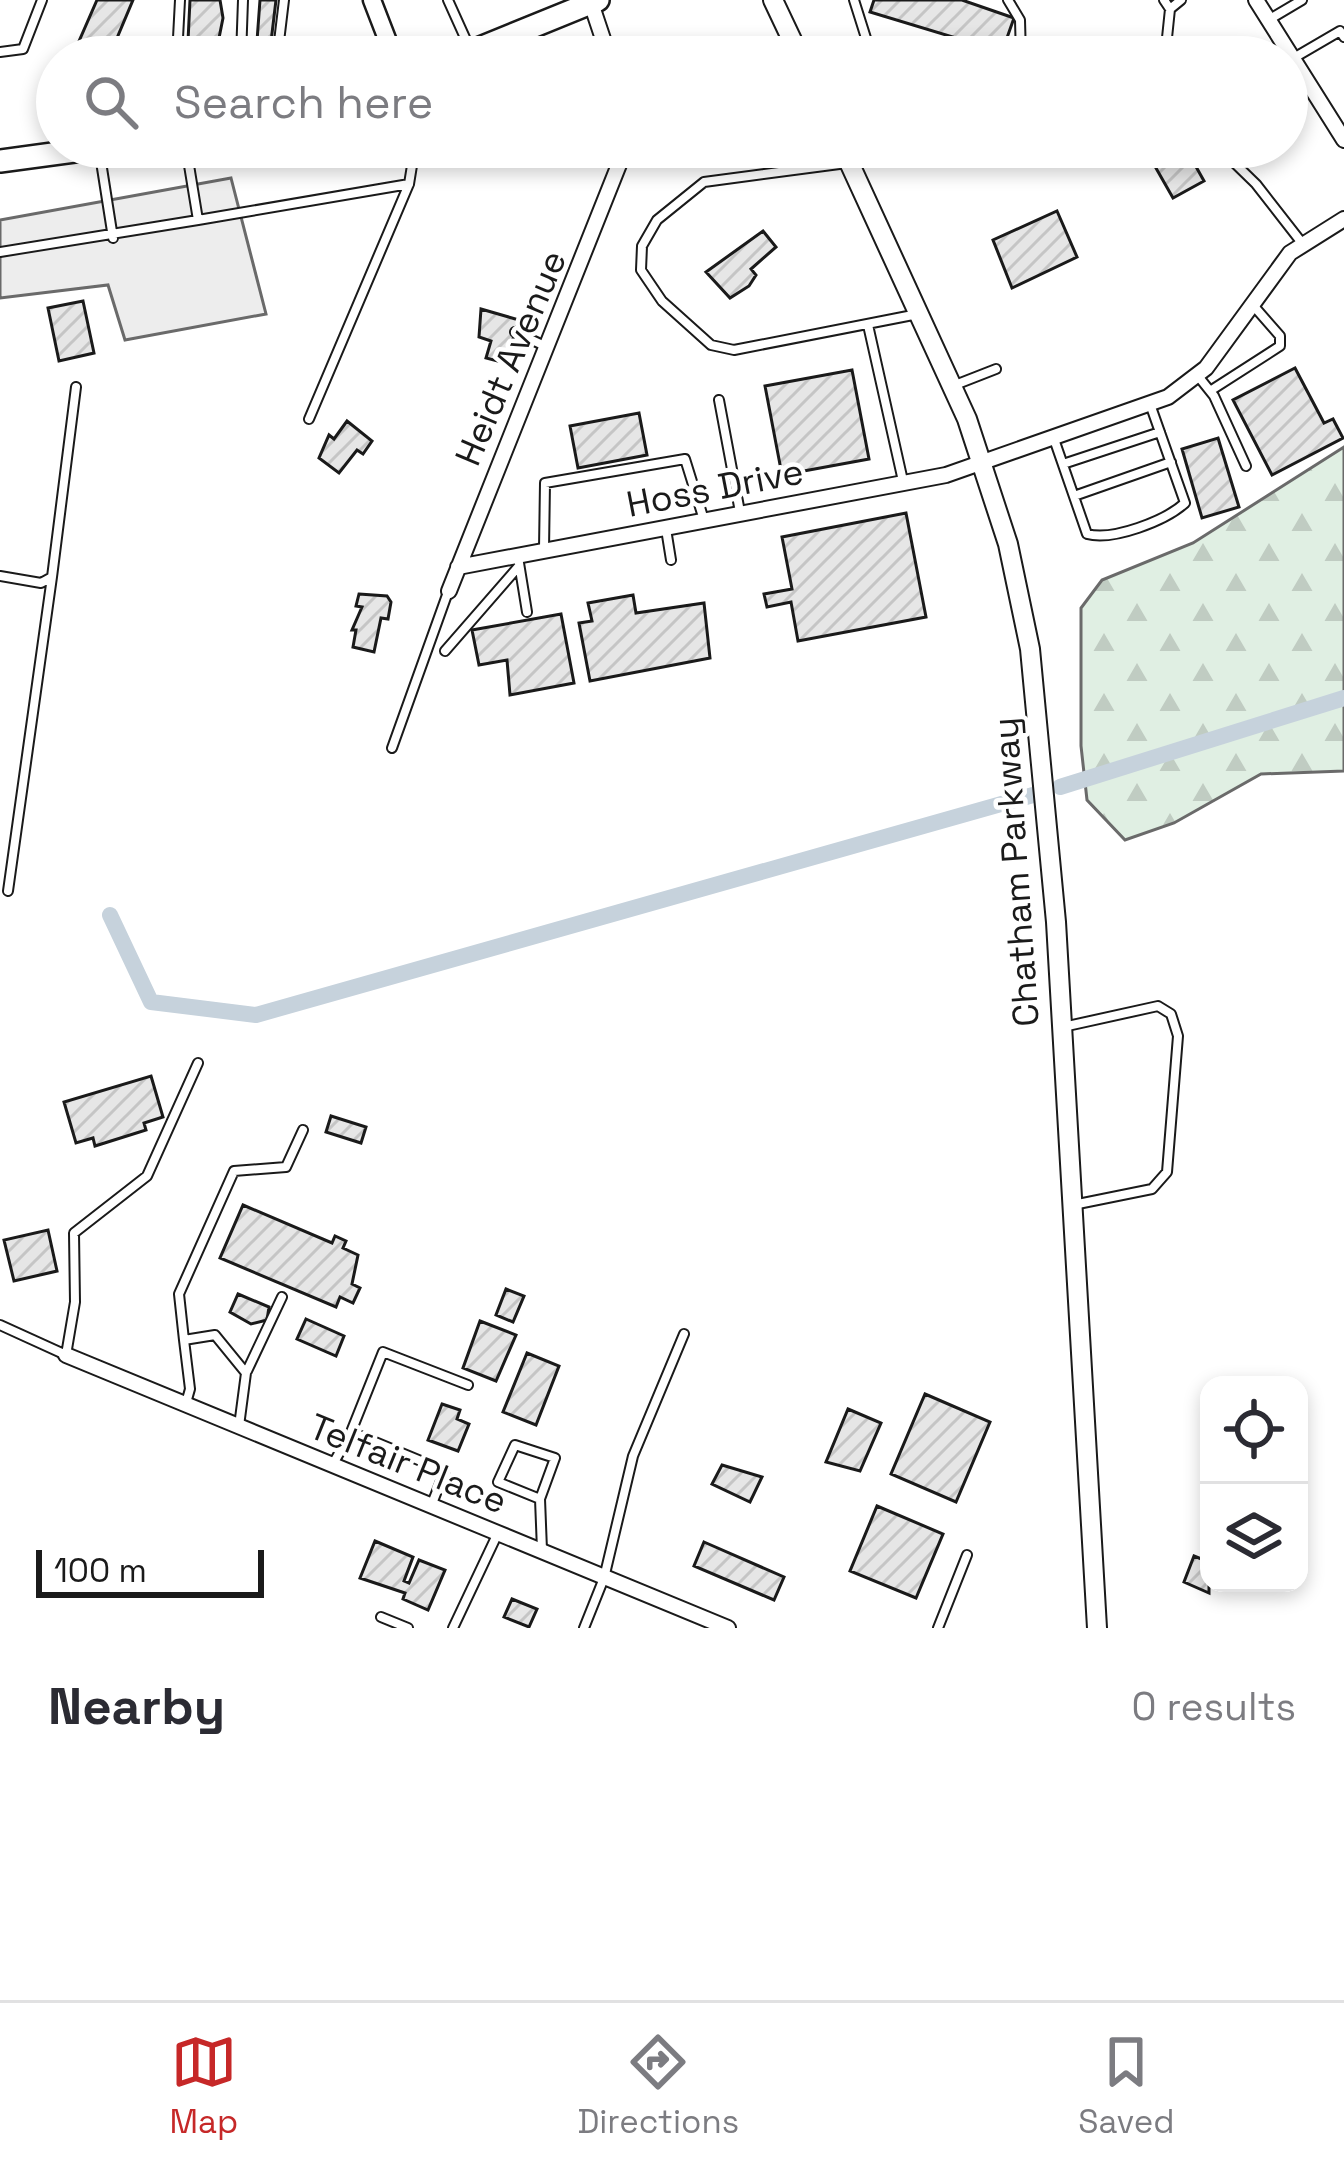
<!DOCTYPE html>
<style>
:root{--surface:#fff;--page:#f2f2f3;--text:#2b2b33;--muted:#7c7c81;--line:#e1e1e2;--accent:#c62828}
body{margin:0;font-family:"Space Grotesk",sans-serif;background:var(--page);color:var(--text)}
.controls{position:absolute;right:36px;bottom:36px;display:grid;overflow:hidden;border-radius:24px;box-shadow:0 6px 18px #0003}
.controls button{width:108px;height:108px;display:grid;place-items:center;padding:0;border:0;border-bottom:3px solid var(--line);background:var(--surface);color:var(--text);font:60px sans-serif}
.scale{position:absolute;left:36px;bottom:30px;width:228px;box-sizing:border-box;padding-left:12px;border:6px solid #1a1a1a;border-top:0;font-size:33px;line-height:42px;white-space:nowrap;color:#1a1a1a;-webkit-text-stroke:9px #fff;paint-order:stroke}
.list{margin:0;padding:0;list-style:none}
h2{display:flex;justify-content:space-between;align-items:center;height:156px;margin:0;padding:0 48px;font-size:51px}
h2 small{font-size:39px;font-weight:400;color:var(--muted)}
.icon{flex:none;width:66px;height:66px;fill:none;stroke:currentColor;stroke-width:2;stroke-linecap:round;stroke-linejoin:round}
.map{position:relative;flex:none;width:1344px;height:1628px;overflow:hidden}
.search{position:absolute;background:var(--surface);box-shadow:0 6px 18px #0003;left:36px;right:36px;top:36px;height:132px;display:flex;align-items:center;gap:30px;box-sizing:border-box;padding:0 42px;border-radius:66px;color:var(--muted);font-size:45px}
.sheet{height:372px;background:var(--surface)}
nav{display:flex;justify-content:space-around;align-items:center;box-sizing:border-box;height:168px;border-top:3px solid var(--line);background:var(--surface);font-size:33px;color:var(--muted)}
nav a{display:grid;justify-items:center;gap:6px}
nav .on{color:var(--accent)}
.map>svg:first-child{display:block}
</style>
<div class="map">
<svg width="1344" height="1628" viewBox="0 0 1344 1628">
<defs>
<pattern id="forest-firs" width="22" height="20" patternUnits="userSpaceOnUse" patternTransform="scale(3)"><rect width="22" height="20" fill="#e0efe3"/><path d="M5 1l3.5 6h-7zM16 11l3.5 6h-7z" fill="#c0ccc2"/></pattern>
<pattern id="building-hatch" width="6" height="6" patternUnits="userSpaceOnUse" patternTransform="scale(3)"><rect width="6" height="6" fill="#e6e6e6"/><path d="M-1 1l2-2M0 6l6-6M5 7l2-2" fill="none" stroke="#c5c5c5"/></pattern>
</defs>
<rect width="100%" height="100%" fill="#fff"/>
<path fill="url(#forest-firs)" stroke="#6a6a6a" stroke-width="3" d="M1344 447V771L1261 774 1174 823 1125 840 1087 800 1081 746V608L1102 580 1193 543Z"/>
<path fill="#ededed" stroke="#6a6a6a" stroke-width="3" d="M231 178 266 314 125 340 108 285 0 298V220Z"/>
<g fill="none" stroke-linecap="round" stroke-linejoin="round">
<path stroke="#c6d2dc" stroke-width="16" d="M1060 787 1344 698
M110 915 151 1002 256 1015 1033 795"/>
</g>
<path fill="url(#building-hatch)" stroke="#1a1a1a" stroke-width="3" d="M97 0H133L109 57H78L73 55Z
M190 0H220L223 18 218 43 188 41Z
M260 0H276L271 42 257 41Z
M874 0H962L1014 18 1002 52 870 12Z
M1144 147H1185L1204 181 1173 198Z
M1057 211 1077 257 1012 288 993 240Z
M763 231 776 247 751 269 756 275 749 286 730 298 706 272Z
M83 301 94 353 59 361 48 308Z
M481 309 519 320 505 363 486 358 491 341 479 337Z
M1295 368 1324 423 1333 419 1343 438 1272 475 1233 400Z
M852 370 869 459 782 475 765 386Z
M639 413 647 455 578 468 570 426Z
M347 421 372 441 363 454 357 450 339 473 319 458 329 435 334 439Z
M1218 438 1239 507 1202 518 1182 449Z
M906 513 926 617 798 641 791 602 767 607 764 594 792 589 782 537Z
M359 594 387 596 391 602 388 619 381 618 374 652 353 647 356 630H352L362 607 356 606Z
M633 595 636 613 704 603 710 658 590 681 579 623 592 621 588 603Z
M561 614 574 683 510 695 507 660 479 665 472 630Z
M151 1076 163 1117 144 1123 146 1130 95 1146 93 1138 76 1143 64 1102Z
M331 1116 366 1127 361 1143 326 1132Z
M243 1205 332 1243 335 1236 346 1241 343 1248 358 1255 352 1284 360 1288 353 1303 340 1297 336 1307 220 1258Z
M48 1230 57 1271 14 1281 4 1240Z
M506 1289 524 1296 513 1322 496 1315Z
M238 1294 269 1307 267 1320 251 1324 230 1312Z
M306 1319 344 1336 336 1356 297 1339Z
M480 1321 516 1335 496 1381 463 1368Z
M527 1353 559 1366 536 1425 503 1412Z
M925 1394 990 1422 956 1502 891 1474Z
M442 1404 460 1410 457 1419 469 1424 458 1451 428 1440Z
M848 1409 881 1423 860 1471 826 1462Z
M722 1465 762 1477 750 1502 712 1484Z
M877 1506 943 1534 916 1598 850 1571Z
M375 1541 413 1557 404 1581 409 1583 419 1560 445 1570 428 1610 403 1599 405 1593 360 1578Z
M704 1542 784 1577 774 1600 694 1566Z
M1194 1556 1209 1562V1593L1184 1582Z
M512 1599 537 1609 529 1627 504 1617Z"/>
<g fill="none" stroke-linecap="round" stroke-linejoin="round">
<g stroke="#1a1a1a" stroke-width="12">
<path id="service" d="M448 0 471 51
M854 0 872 57
M1008 0 1020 20 1021 57
M1164 0 1170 9 1181 0
M1270 19 1302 0
M869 46 915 57
M0 52 23 49 42 0
M177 57 180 0
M241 57 243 0
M255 57 278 50 284 0
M1165 57 1170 9
M1292 59 1340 31 1344 37
M1218 147 1256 184 1302 243
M99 149 113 238
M847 163 704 182 657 220 642 246 641 270 662 301 711 345 734 350 918 314
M198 220 409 184
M0 252 198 220 186 147
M868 325 903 481
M515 332 547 347
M507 357H516L525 336
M1198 376 1214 396 1246 466
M955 385 996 369
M1210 391 1280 346V336L1252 304
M719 400 740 512
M309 419 409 184 415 147
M1054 439 1087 534C1113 541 1165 521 1185 503L1150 404
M1063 464 1160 432
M1074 496 1171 462
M666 529 671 560
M544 549 545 483 685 459 704 520
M519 563 527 612
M0 576 41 583 52 577 76 387
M445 651 519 566
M392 748 448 592
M8 891 52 577
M1063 1027 1158 1006 1171 1014 1178 1036 1167 1172 1152 1189 1073 1205
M0 1325 66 1355 75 1302 74 1233 147 1176 198 1063
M184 1340 179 1294 234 1171 286 1167 303 1130
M247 1371 282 1297
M186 1403 190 1389 184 1340 215 1335 246 1373 239 1426
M351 1432 383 1352 468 1385
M333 1464 351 1432 445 1471 431 1506
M540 1499 498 1482 515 1445 555 1458 540 1499 542 1550
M381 1617 408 1628
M453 1628 497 1535
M584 1628 604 1578 633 1456 684 1334
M938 1628 967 1555"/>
</g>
<g stroke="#1a1a1a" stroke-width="18">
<path id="minor" d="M1256 0 1344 140
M591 3 609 57
M458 567 946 475 1168 397 1206 368 1290 253 1344 219
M449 591 626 147
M66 1355 728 1628"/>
</g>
<g stroke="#1a1a1a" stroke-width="21">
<path id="tertiary" d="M372 0 394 57"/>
</g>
<g stroke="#1a1a1a" stroke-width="22">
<path id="secondary" d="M773 0 800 57
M842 147 967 419 1008 544 1030 649 1056 922 1097 1628"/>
</g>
<g stroke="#1a1a1a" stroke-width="26">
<path id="primary" d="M458 57 598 0
M0 161 104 147"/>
</g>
<use href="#service" stroke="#fff" stroke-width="8"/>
<use href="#minor" stroke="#fff" stroke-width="14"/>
<use href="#tertiary" stroke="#fff" stroke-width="16"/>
<use href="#secondary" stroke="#fff" stroke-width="18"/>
<use href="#primary" stroke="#fff" stroke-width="21"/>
</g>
<g text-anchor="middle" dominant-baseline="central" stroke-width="9" stroke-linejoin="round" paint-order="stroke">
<g font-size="36" fill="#1a1a1a" stroke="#fff">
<text transform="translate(511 358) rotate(-67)">Heidt Avenue</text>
<text transform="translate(715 488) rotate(-11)">Hoss Drive</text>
<text transform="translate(1016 872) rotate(-94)">Chatham Parkway</text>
<text transform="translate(408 1464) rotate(22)">Telfair Place</text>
</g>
</g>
</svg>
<div class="controls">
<button><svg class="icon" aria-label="locate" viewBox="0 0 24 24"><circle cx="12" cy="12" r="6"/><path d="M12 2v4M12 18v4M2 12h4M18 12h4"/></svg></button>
<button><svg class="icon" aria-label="layers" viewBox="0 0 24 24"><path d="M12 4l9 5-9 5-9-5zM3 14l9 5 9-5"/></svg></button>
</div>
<div class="scale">100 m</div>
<div class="search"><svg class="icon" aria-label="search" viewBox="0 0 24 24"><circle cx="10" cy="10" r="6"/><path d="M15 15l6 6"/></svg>Search here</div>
</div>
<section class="sheet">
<h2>Nearby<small>0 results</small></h2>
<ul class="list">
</ul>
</section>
<nav>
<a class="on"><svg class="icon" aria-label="map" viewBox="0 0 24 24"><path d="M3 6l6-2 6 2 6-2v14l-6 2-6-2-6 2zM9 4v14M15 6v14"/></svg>Map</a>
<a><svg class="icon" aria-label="directions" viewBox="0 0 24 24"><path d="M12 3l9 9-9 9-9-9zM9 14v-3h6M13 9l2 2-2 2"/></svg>Directions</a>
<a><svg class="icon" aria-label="saved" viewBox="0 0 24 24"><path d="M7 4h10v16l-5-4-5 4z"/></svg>Saved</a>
</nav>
